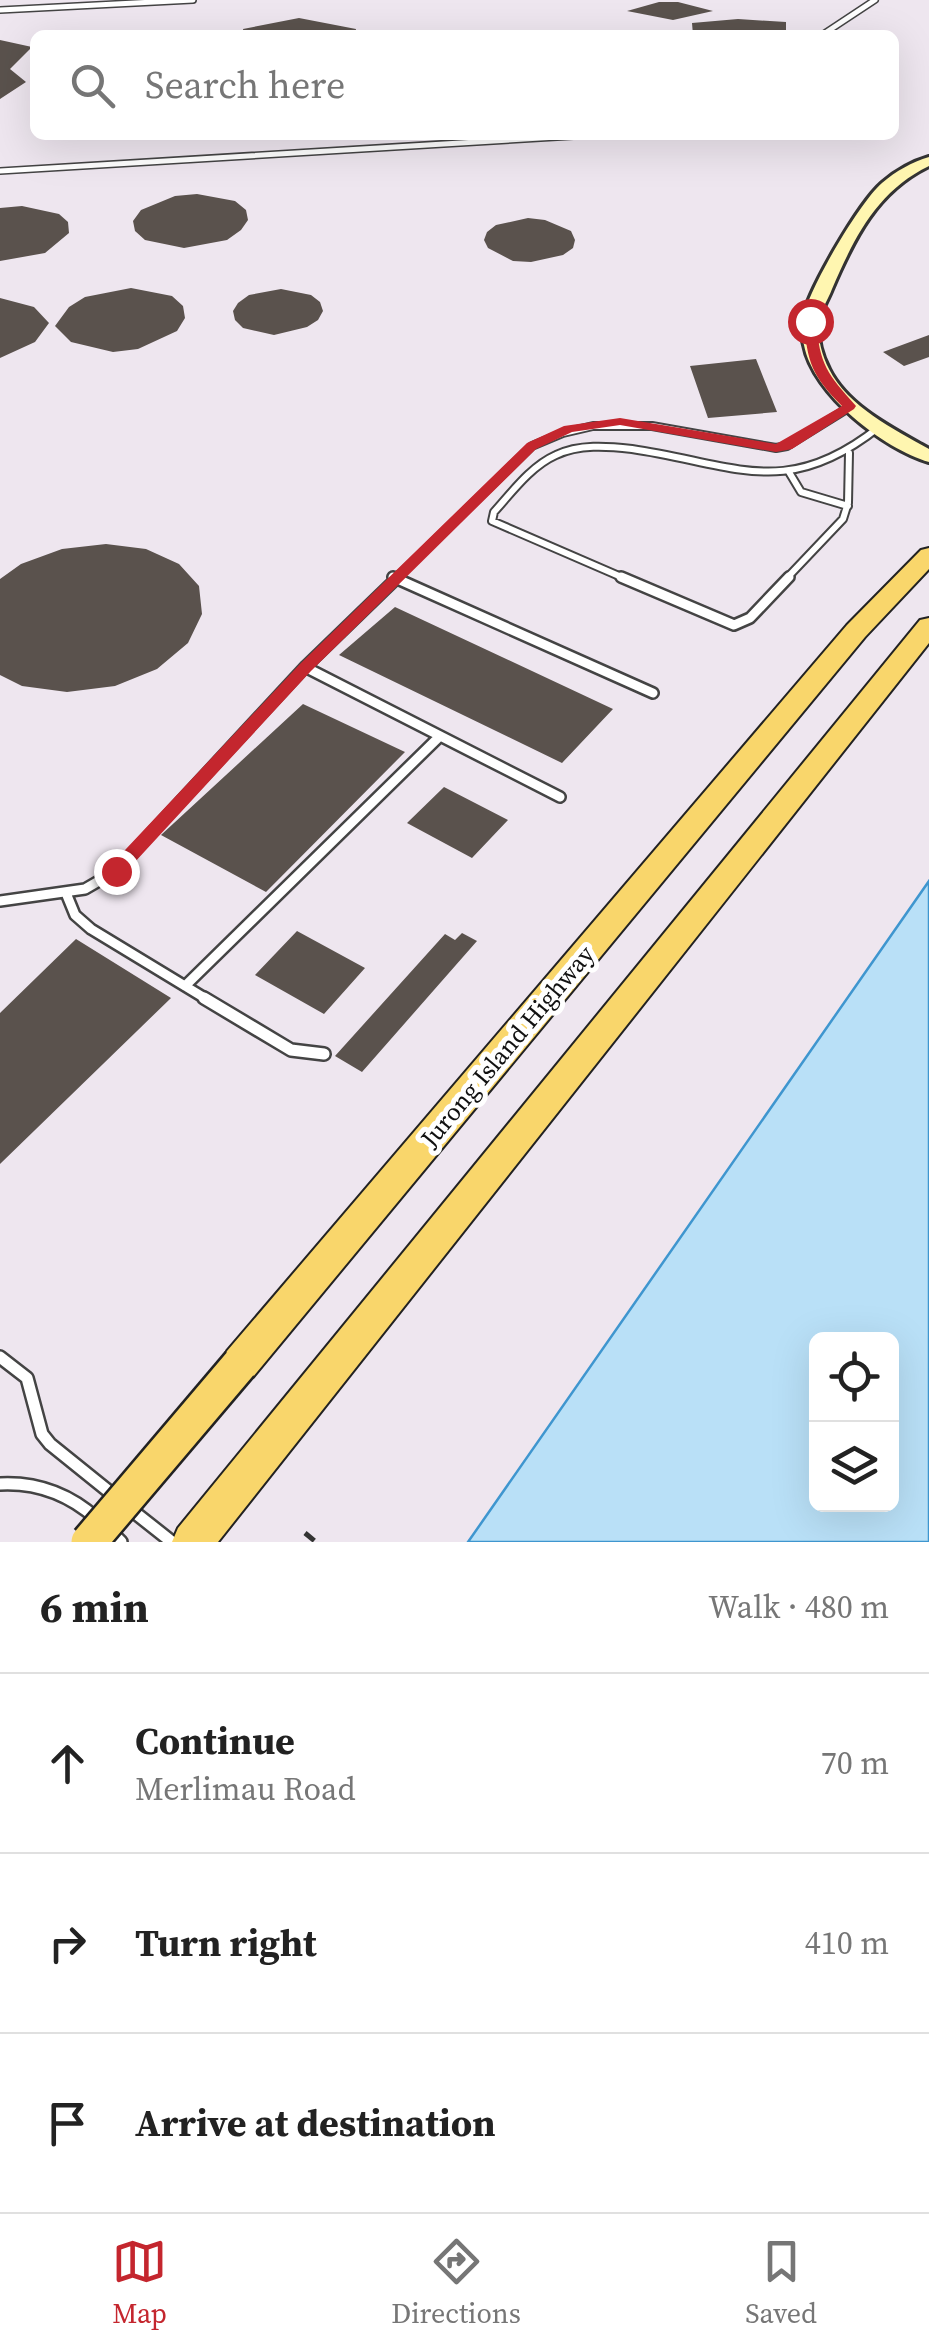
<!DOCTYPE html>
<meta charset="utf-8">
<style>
:root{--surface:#fff;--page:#f6f6f6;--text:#222;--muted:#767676;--line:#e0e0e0;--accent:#c4262e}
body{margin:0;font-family:"Source Serif 4",serif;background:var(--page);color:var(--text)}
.controls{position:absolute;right:30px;bottom:30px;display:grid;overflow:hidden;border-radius:15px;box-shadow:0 10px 40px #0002}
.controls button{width:90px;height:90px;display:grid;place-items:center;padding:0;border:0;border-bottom:2px solid var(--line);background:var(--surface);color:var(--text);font:50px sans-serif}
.stop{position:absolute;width:30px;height:30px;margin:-22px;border:8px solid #c4262e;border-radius:50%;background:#fff}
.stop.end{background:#c4262e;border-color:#fff;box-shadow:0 2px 10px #0008}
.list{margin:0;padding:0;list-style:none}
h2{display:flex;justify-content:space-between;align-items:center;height:130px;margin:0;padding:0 40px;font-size:42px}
h2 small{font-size:32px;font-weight:400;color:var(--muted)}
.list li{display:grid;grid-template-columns:65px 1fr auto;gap:30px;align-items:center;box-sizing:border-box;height:180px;padding:0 40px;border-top:2px solid var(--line)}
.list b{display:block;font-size:38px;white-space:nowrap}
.list p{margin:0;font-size:32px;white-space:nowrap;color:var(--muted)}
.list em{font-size:32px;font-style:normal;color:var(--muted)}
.icon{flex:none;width:55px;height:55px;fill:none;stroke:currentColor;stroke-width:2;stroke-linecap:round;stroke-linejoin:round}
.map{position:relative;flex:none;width:929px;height:1542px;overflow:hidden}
.search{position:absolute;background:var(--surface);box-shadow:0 10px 40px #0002;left:30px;right:30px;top:30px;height:110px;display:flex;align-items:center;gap:25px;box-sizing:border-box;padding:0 35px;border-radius:15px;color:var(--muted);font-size:38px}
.sheet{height:670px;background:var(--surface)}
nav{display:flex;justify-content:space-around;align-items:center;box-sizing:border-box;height:140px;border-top:2px solid var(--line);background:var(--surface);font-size:28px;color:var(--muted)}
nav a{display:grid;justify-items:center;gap:5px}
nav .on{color:var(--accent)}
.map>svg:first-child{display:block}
</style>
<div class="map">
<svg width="929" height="1542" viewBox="0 0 929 1542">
<rect width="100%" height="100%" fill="#fffdf5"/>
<path fill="#eee6ef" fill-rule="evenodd" d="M0 0H929V881L468 1542H0ZM35 35H894V135H35Z"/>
<path fill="#b9e0f7" stroke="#3f96cf" stroke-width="2.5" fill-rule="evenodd" d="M929 881V1542H468ZM816 1340H892V1504H816Z"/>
<path fill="#5a524d" d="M659 2H678L713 11 673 20 627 11Z
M299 18 356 29 355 35H244L243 29Z
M738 19 786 22V35H693L692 23Z
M0 40 32 47 10 69 26 82 0 99Z
M197 194 235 201 246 210 248 220 241 230 227 240 184 248 145 240 135 231 133 221 141 210 175 196Z
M22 206 59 214 68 222 69 233 45 253 0 261V208Z
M528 218 545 220 571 231 575 240 573 248 563 255 531 262 513 261 488 248 484 240 487 232 496 225Z
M131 288 172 296 183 306 185 318 177 331 138 349 113 352 71 342 55 326 69 307 85 297Z
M281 289 311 295 320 302 323 311 318 320 307 327 274 335 243 328 235 320 233 311 238 303 249 295Z
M0 298 34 307 49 323 35 342 0 358Z
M929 335V357L904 366 883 352Z
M756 359 777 412 708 418 690 366Z
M106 544 146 549 179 564 199 586 202 614 188 643 157 669 115 686 67 692 22 686 0 675V579L21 564 62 549Z
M395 607 613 709 562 763 339 655Z
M303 704 405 752 266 892 161 835Z
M444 787 508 820 472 858 407 823Z
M297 931 365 968 324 1014 255 975Z
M462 933 477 941 362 1072 335 1056 445 934 455 940Z
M76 939 171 998 0 1164V1013Z"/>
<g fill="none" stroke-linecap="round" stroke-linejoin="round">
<g stroke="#444" stroke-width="8">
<path id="lane-far3" d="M0 10 193 0
M822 35 875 0
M0 171 590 135"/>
</g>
<g stroke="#444" stroke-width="10">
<path id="lane-far2" d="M789 472 801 492 848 506
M393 577 398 579
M395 579 532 446 563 433 593 426H652L776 448 787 446 850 407
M626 579 492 521 494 512C512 492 531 466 556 455 579 444 607 446 632 449 735 464 786 501 879 427
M786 579 843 519 848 503 849 453"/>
</g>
<g stroke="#444" stroke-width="14">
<path id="lane-far1" d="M393 577 653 693
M621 577 734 625 750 618 789 577
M305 667 560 797
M66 893 75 915 91 929 208 1000
M0 901 85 889 116 871 305 667 398 577
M185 986 440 736"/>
</g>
<g stroke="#444" stroke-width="16">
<path id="lane" d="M204 998 291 1050 324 1054
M0 1357 27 1378 42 1434 50 1444 117 1498
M0 1484C38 1482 69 1494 97 1519
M129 1508 172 1542
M108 1529 121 1542"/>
</g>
<g stroke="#333" stroke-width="6">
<path id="secondary" d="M929 157V166C877 191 854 238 832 289 828 300 819 313 818 324 818 339 822 356 829 369 848 407 894 429 929 449V462C884 449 813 394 804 345 802 339 801 328 802 322 806 293 859 203 882 183 896 171 912 162 929 157Z"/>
</g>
<g stroke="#222" stroke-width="4">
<path id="primary" d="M929 548V569L865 637 253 1377 240 1382 227 1377 221 1364 227 1351 847 625 921 550Z
M929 618V643L218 1542H172L178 1528 920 620Z"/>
</g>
<path stroke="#333" stroke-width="5" stroke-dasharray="12 6" stroke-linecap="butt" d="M305 1533 316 1542"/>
<use href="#lane-far3" stroke="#fff" stroke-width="5"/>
<use href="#lane-far2" stroke="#fff" stroke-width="6"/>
<use href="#lane-far1" stroke="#fff" stroke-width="9"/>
<use href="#lane" stroke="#fff" stroke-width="11"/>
<use href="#secondary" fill="#fff6b0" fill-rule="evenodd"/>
<use href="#primary" fill="#f9d66b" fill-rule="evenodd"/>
<g stroke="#222" stroke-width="40" stroke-linecap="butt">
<path id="primary-bridge" d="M89 1542 240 1364"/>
</g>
<use href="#primary-bridge" stroke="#f9d66b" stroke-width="35"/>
</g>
<path fill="#c4262e" d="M810 317 816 321C820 366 827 373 856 406L854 409 792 449 776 452 620 425 572 432 536 449 311 671 122 876H110V866L300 664 527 443 564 426 620 418 776 444 842 406C812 376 807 362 804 321Z"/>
<g text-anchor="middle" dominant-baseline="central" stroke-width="10" stroke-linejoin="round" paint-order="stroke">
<g font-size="25" fill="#111" stroke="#fff">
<text transform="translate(507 1046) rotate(-50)">Jurong Island Highway</text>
</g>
</g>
</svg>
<div class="controls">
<button><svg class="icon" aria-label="locate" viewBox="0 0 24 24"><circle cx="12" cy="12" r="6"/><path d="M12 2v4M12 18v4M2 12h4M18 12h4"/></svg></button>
<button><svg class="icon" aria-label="layers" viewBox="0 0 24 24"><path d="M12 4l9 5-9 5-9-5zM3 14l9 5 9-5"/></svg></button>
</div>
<div class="stop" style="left:810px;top:321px"></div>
<div class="stop end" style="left:116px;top:871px"></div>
<div class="search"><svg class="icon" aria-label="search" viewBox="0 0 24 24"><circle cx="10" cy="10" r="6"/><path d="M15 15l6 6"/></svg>Search here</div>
</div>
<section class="sheet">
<h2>6 min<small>Walk · 480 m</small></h2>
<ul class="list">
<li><svg class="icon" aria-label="ahead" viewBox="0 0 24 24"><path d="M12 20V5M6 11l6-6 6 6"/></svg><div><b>Continue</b><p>Merlimau Road</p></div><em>70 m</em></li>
<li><svg class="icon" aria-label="right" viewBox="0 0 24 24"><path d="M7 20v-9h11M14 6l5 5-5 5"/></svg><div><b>Turn right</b></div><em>410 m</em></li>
<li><svg class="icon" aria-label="arrive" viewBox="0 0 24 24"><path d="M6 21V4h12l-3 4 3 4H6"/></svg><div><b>Arrive at destination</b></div></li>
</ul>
</section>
<nav>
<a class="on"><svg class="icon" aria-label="map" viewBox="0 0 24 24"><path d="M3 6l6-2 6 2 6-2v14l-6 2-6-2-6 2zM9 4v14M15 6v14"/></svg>Map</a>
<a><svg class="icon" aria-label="directions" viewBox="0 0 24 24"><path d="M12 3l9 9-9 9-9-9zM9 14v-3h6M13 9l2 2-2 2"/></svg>Directions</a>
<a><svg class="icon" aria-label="saved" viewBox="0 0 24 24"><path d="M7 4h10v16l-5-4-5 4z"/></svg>Saved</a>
</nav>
